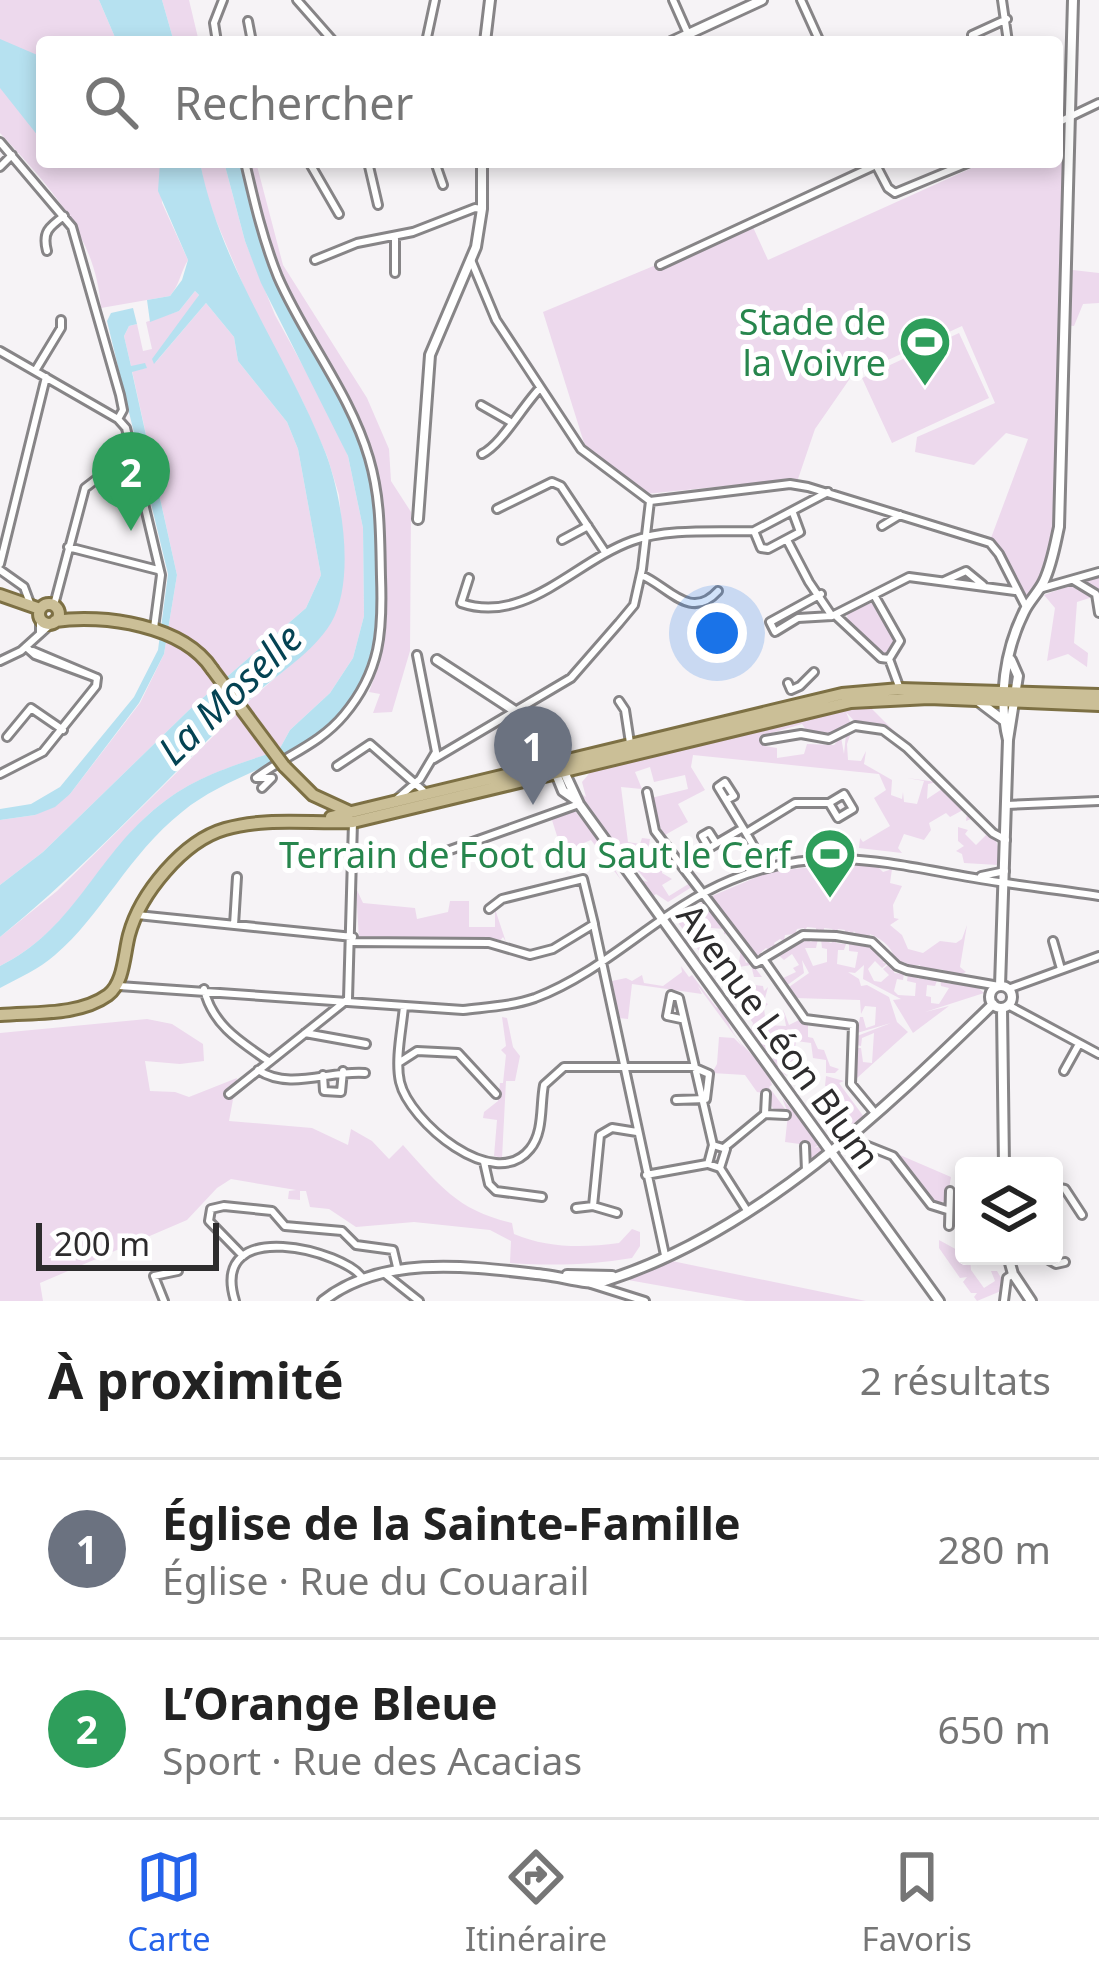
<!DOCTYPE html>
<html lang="fr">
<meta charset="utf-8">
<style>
:root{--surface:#fff;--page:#f6f6f6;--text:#222;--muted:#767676;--line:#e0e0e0;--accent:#2563eb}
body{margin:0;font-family:"Noto Sans",sans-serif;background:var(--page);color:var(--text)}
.controls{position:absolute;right:36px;bottom:36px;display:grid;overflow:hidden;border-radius:12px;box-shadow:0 6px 18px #0003}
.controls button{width:108px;height:108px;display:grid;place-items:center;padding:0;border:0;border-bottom:3px solid var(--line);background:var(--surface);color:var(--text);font:60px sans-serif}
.scale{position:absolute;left:36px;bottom:30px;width:183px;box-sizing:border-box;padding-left:12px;border:6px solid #2d2c2d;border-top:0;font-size:33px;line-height:42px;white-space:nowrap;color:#2d2c2d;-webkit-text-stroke:9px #fff;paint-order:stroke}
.you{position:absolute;left:717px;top:633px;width:42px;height:42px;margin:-30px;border:9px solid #fff;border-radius:50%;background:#1a73e8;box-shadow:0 0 0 18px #1a73e833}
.badge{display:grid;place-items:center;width:78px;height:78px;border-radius:50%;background:var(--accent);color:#fff;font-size:39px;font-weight:700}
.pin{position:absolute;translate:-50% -99px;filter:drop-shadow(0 3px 6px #0008)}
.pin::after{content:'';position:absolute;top:63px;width:42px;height:36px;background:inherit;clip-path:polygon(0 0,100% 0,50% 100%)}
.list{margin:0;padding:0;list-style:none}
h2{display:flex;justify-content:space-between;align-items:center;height:156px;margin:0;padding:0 48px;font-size:51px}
h2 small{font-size:39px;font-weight:400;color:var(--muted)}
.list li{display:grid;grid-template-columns:78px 1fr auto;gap:36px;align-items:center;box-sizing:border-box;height:180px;padding:0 48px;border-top:3px solid var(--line)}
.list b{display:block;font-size:45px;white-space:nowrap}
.list p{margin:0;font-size:39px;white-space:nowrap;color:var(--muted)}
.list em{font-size:39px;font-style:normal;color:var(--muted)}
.icon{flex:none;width:66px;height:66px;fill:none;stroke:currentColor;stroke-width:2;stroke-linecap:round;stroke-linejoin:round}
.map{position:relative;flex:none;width:1099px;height:1301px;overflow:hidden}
.search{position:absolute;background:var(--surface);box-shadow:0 6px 18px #0003;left:36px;right:36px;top:36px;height:132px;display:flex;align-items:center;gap:30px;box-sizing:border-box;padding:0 42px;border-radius:12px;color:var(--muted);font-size:45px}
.sheet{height:516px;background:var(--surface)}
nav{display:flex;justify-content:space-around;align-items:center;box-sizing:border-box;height:168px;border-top:3px solid var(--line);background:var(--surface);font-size:33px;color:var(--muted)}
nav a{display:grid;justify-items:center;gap:6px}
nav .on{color:var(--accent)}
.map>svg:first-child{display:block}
</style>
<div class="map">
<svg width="1099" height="1301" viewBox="0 0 1099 1301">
<rect width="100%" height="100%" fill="#f6f3f6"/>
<path fill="#edd9ed" d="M0 0H99L117 42H42V162H160L162 203 188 260C180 273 180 284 170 296L101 308C96 235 48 185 0 133Z
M162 0H189L199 42H174Z
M1063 126 1064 269 1099 273V303L1083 304 1074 326 1063 325 1061 499 1052 554 1027 597 991 538 1028 439 1006 433 974 465 915 452 917 437 995 403 962 326 851 377 815 429 798 479 645 494 585 446 543 312 752 225 768 260 985 162H1057V128Z
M200 162H224L245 241 275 315 330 415 348 456 363 528 364 616 353 658 330 693 290 730 279 750C229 768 190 777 148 815 93 866 72 930 0 966V937L57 891 253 697 303 654 344 554 339 495 327 456 302 400 257 318 207 199Z
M240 162H256L283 265 367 398 389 449 391 481 411 512 410 651 392 712 373 713 380 694 369 692 380 662 381 647 374 648 379 624C377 580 380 518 370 477 356 415 318 365 289 311 265 264 252 213 240 162Z
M195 291 199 295 155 363 206 303 234 337 238 361 287 422 298 449 321 575 306 608 189 710 43 852 0 885V820L35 815 70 794 140 703 164 654 177 575 132 371 146 368 131 366 124 336 129 326 137 324 143 351 152 349 146 322 179 311Z
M959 333 989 398 892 443 862 378Z
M1099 575V595L1077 602 1074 643 1088 653 1087 667 1068 654 1047 661 1055 608 1044 595Z
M874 602 896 640V648L885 656C870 644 846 632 847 612Z
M868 705 910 747 888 729 857 724 846 712 851 724 834 735 809 734 802 724 765 735 764 746 777 748V758L804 754 807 744 834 745 841 737 844 754 846 734 852 730 847 744 848 760 861 761 866 751 864 764 892 780 891 795 902 799 903 792 904 802 917 804 924 781 907 778 937 782 928 784 927 799 942 789 963 810 950 817 946 813 929 823 931 830 924 840 904 834 898 848 902 853 859 848 860 838 863 842 890 826 874 798 886 790 879 774 693 755 691 767 705 790 678 804 688 822 665 835 655 819 651 798 688 789 685 775 654 782 650 767 635 772 642 789 621 787 628 842 640 844 642 838 650 839 645 869 659 871 663 861 662 873 672 879 662 885 669 896 690 883 689 878 695 885 668 902 656 894 651 898 642 880 648 882 605 834 580 793 586 797 582 782 593 769 748 730 750 733V730L793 719 796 722V718Z
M570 810 575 811 598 840 621 880 591 840 562 852 552 820Z
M967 814 996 841 1001 855 998 865 964 863 962 854 956 851 964 846 958 841V827L968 830 965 834 976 845 986 835 971 819 966 821Z
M846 863 875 864 883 872 892 869 890 883 902 886 893 905 894 918 899 919 890 925 902 935 908 949 923 953 940 941 956 943 962 939 967 925 960 967 966 972 958 975 940 969H921L920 965 904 966 905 962 900 964 894 961C894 949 884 940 870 934L869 938 857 936 854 931 852 935 849 931 845 935V930L838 929 836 933 832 929 824 928V933L819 929 816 932V928L807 927 804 932V928L797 929 795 934 785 935 784 941 780 939 774 943 776 947 771 946 770 951 766 948 756 957 712 896 769 872Z
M356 888 363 903 415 908 417 919 448 912 450 901H469V927H495V909L506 942 503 937 499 942 359 940Z
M706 900 731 935 724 934V929L698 927 697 943 709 944 708 960 739 963 741 948 746 963 750 961 762 977H754L751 965 733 968 735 996 754 994 755 985 763 986 764 991 768 987 764 1002 768 1004 764 1008 766 1025 786 1026 783 1009 789 1025 801 1019 788 1006 763 964 808 1023V1037L813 1038 818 1049 824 1050 830 1066 839 1069 835 1073H826V1060L813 1058 811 1043 796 1041 792 1072 788 1075 781 1065 787 1076 780 1071 778 1074 770 1063 774 1056 769 1055 751 1030 753 1023 679 924 682 915Z
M804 937 807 942 808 937 810 942 818 939 816 948H805L813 966 827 962V949L822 948 821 939 831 943 836 939V943L844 944 847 941 844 950H838L837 964 855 968 858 952 849 951V942L852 945 871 944 881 952 878 956 881 960 886 958 883 963H888L882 968 875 961 868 969 874 981 881 982 889 975 883 969 889 964 891 970 895 967 894 973 904 974 903 980 897 979 894 991 898 995 915 996 916 983 907 981 908 974 919 979 921 975H926V980L938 978 935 986 927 985 926 996 931 997V1003L939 1004 949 988 941 986 940 979 944 983 945 978 946 983 951 984 953 979 974 984 984 993 925 1012 949 1006 913 1033 893 1000 901 999 863 979 864 965 855 973 848 972 859 979 861 986 867 985 889 997 897 1022 908 1032 857 1078 856 1048H861L863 1062 872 1063 874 1033 862 1038 861 1046 856 1045 857 1036 891 1023 857 1033 860 1017H863L866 1028 875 1025 876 1007 865 1006 861 1014 860 1000 795 998 789 987 809 973 802 960 804 973 786 986 781 979 796 972 793 968 799 965 792 954 784 960 777 954 795 946 793 941 804 942Z
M681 966 689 977 692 975 716 1007 722 1009C726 1014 728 1021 730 1027 741 1050 766 1061 772 1085L769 1087 788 1113 782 1098 820 1144 814 1148 821 1146 822 1153 809 1164 806 1160H810L811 1150 807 1145 785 1142 788 1114 775 1111 769 1103 770 1094 757 1092 745 1075 712 1073 717 1064 719 1037 734 1038 743 1047 698 986 702 994 632 984 628 1019 619 1018 612 981 626 978 632 981 642 975 644 983 663 986 682 972Z
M502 1017 507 1018 513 1047 520 1056 515 1081H506L502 1158 494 1156 497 1120 483 1118 484 1112 498 1101 500 1083H503L506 1055 501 1050 506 1046Z
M147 1019 172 1024 203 1044 204 1061 180 1064 145 1061 150 1091 175 1092 189 1097 237 1078 229 1121 312 1128 348 1145 351 1129 372 1141 389 1159 403 1145C440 1186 457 1210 512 1223L514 1234C547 1248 583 1248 619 1243L632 1229 640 1232V1246L632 1258C591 1265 552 1266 510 1263L511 1241 490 1230 414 1222 356 1227 329 1209 310 1207 306 1191H300V1200L288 1199 289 1191 296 1190 231 1179 217 1188 187 1220 40 1283 43 1301H0V1033Z
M826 1076 844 1081 839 1083 864 1117 839 1137 832 1135 813 1109 819 1101 840 1105 837 1087 825 1086Z
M858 1137 951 1177 947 1201 934 1203 900 1158Z
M939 1240 970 1257 971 1270 984 1288 995 1281 991 1271H997L1003 1281 1001 1291 977 1301 974 1297 977 1293H971L963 1282 967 1277 960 1278 939 1248Z
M667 1260 866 1301H746L628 1280Z"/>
<path fill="#b6e1f0" d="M99 0H162L174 42H117Z
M0 39 42 57V141L0 88Z
M160 162H200C220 267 288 356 326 454 342 497 356 581 331 623 312 654 277 674 251 698 167 778 90 864 0 937V885L43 852 189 710 306 608 321 575 298 449 287 422 238 361 234 337 206 303 154 364 152 359 199 295 195 291 179 311 150 322 147 300 170 296 182 280 188 260 158 191Z
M224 162H240C252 213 265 263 289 309 304 339 324 367 339 396 384 483 410 650 331 725 289 765 227 775 182 812 128 855 102 915 55 955 39 969 19 978 0 988V966C72 930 92 865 148 815 190 777 228 768 279 750L290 730 330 693 353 658 364 616 363 528 348 456 261 283 245 241Z
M133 308 137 324 129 326 124 336 131 366 145 363 147 368 132 372 177 575 164 654 139 703 70 794 55 807 35 815 0 820V809L31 804 60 787 134 697 158 650 168 574 107 321 111 313Z"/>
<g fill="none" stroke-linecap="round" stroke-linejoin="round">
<g stroke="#878587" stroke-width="12">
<path id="minor" d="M297 0 334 42
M673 0 688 34
M801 0 820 42
M1002 0 1008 42
M248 21 252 42
M972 35 1007 19
M217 42 214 23 223 0
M426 42 435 0
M1057 123 1099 103
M0 142 72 227 120 395 123 410 118 419
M245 162C254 201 263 240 278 277 305 339 350 393 369 458 381 499 380 535 381 577 383 631 381 671 344 715 319 745 286 755 256 778H272L262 788
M309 162 339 214
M368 162 378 205
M435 162 443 185
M876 165 888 188 895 193 970 162
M0 167 12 155
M395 238V273
M47 251C42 232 49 227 64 216
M315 260 357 243 413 232 475 208 482 209
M471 260 496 320 581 449 650 501
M660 265 876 165
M0 351 118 419
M35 371 61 328V320
M481 405 509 421
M118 419 126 428 161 575 154 628
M482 454C501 445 522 407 540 388
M650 501 790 484 808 487 990 543 999 554 1026 607
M497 509 552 482 561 486 605 552
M793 513 800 532 768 549 761 548 754 531 828 492
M882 526 900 515
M562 540 588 526
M787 540 809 582 832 616
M68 547 158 570
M0 564 46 377
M0 570 24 587 30 603
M641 575C667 585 690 622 718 591
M469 578 461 603C526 625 574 562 632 541 668 528 715 532 754 531
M1073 580 1096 594 1099 613
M944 581 966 571 983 585
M1039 589 1099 572
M821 594 770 622 775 632 798 618 832 616 909 577 1015 591
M54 605 85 488 98 478 136 484
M835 615 881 658 889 659 900 641 874 595
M40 632V617
M26 647 35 655 97 678
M33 651 97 678
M889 659 900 689
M0 661 21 651 52 623
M788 683 791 690 800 686 814 672
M619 701 625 710 630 743
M7 737 31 708 63 730
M765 740 801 734 829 739 855 726 883 730 907 748 993 833 1006 840
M434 759 571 678 619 623 634 605 642 569 650 501
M337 766 370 744 427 794
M0 774 43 752 96 686 97 678
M647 792 655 831 756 963 762 960
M398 798 420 779 436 752 417 655
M726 800 734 796 725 782 718 787 746 833
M1007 805 1099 801
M716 843 709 832 702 836 709 848 743 828
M433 856 579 804
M766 868 746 833 795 803H829L838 818 853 809 844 794 829 803
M981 876 1005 871
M137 915 353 937
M234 925 237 877
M594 925 665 1255
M1053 941 1061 969
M353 942 489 943 530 955 553 949 594 924 583 879 502 899 489 909
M119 986 463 1010C487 1007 512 1006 535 998 607 971 660 909 731 880 830 839 901 868 999 882 1032 887 1066 891 1099 896
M204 989C212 1024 239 1041 267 1060
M1008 989 1099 956
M1008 1005 1099 1054
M404 1006C402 1029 395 1060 400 1082 409 1121 494 1194 530 1149 544 1132 540 1106 544 1085L564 1067H693L709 1074 706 1099 676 1100
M681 1019 667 1016 671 995 679 998 713 1145 708 1164 720 1168 726 1149 713 1145
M305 1033 366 1044
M400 1062 417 1051 458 1053 496 1094
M258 1070C290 1091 329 1070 365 1073
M1064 1071 1079 1044
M323 1075 324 1091 341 1092 343 1071
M229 1094 348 999 353 822
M875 1113 851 1084 853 1025 805 1019 763 959 803 935 836 936 872 942 897 966 907 970 999 986
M765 1114 786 1115
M848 1138 893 1156 931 1205 947 1210
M805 1146 806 1171
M725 1147 765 1114 766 1094
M484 1162 489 1184 496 1191 542 1197
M720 1168 748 1212
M646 1175 707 1164
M1054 1187 1065 1189 1082 1215
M593 1206 617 1213
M576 1208 593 1206 600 1135 612 1128 637 1132
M949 1226 950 1191
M243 1256 209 1221 211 1209 224 1206 272 1211 285 1226 342 1231 356 1245 393 1250 398 1271
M1042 1256 1056 1264 1065 1262
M385 1274 419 1301
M591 1284 645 1301
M164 1301 154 1276 178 1271
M235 1301C208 1214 347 1251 363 1279
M1004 1301 1007 1278 1013 1274"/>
</g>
<g stroke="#878587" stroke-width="14">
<path id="tertiary" d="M485 42 490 0
M671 42 762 0
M418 519 430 355 476 247 482 209V162
M437 660 532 722 552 746 579 804 939 1301
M978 701 1003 720
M541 737 563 791 576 800
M1008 740C998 699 1005 650 1024 612 1029 601 1039 592 1044 581 1052 564 1055 545 1059 527L1073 0
M1000 986 1008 740 1018 676 1011 660
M990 997a11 11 0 1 1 22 0a11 11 0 1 1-22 0Z
M1002 1008 1004 1166
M1008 1256 1013 1274 1031 1301
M567 1275 612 1276
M323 1301C383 1253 474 1267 545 1275 565 1277 589 1287 608 1280 757 1232 883 1111 993 1004"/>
</g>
<g stroke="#7d7044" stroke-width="16">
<path id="primary" d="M0 595 40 609
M39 614a10 10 0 1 1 20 0a10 10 0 1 1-20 0Z
M55 621C104 614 183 625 212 669
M284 766 313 795 350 812
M331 817 842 694 900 689 1099 695
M0 1015C34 1012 79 1016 108 995 124 983 124 954 129 935 140 894 183 841 225 829 266 817 311 824 353 822L851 702 929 698 1099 705"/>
</g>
<use href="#minor" stroke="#fff" stroke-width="6"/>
<use href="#tertiary" stroke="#fff" stroke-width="8"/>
<use href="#primary" stroke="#cbbf97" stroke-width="10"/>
<g stroke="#7d7044" stroke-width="16" stroke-linecap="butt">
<path id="primary-bridge" d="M212 669 284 766"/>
</g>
<use href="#primary-bridge" stroke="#cbbf97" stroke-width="10"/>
</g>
<defs>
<g id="stadium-pin" transform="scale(2.7)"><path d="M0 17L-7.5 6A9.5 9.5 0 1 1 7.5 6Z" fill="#2e9e5b" stroke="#fff"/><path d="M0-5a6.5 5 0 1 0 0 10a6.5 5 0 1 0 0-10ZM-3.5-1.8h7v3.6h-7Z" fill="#fff"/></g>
</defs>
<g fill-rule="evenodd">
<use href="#stadium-pin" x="925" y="342"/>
<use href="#stadium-pin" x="830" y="854"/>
</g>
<g text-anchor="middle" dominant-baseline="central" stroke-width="10" stroke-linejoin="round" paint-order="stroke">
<g font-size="36" fill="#27864d" stroke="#fff" text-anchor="end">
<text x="886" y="321">Stade de<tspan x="886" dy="41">la Voivre</tspan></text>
<text x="791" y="854">Terrain de Foot du Saut le Cerf</text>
</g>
<g font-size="36" fill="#2d2c2d" stroke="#fff">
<text transform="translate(779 1036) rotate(54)">Avenue Léon Blum</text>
</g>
<g font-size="39" font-style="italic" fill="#044353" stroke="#fff">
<text transform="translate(229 693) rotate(-44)">La Moselle</text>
</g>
</g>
</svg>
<div class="controls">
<button><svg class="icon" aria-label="layers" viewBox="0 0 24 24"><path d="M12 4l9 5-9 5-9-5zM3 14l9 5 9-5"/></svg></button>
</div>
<div class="scale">200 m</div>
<div class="you"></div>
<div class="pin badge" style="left:533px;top:805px;background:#6b7280">1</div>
<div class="pin badge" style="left:131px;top:531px;background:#2e9e5b">2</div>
<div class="search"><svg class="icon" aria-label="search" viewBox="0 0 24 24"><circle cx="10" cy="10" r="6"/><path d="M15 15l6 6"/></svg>Rechercher</div>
</div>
<section class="sheet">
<h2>À proximité<small>2 résultats</small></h2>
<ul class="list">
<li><span class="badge" style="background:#6b7280">1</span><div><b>Église de la Sainte-Famille</b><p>Église · Rue du Couarail</p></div><em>280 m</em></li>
<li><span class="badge" style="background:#2e9e5b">2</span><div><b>L’Orange Bleue</b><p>Sport · Rue des Acacias</p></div><em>650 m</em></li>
</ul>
</section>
<nav>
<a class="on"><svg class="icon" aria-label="map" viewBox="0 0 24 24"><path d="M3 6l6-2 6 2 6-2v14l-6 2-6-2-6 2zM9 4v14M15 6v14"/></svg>Carte</a>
<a><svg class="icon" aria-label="directions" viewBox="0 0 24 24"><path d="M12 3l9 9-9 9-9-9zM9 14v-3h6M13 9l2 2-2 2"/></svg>Itinéraire</a>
<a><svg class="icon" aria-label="saved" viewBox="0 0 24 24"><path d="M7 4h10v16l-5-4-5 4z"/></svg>Favoris</a>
</nav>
